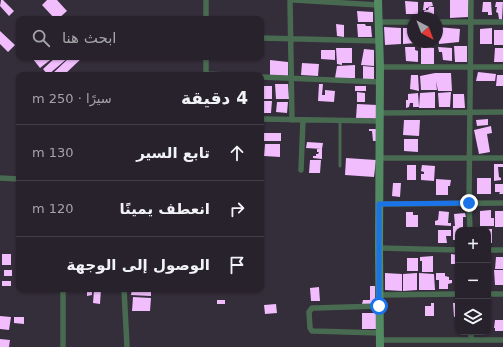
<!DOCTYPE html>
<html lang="ar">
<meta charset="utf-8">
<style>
:root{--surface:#27222c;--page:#332f38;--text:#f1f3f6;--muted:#a4a4a9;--line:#433f48}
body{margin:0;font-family:"DejaVu Sans",Cairo,sans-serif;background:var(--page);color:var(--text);direction:rtl}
.controls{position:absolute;right:12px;bottom:12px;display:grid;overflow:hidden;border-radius:8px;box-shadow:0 1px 3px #0004}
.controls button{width:36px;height:36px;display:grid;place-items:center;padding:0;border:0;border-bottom:1px solid var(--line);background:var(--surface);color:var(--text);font:20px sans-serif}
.compass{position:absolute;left:407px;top:12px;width:36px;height:36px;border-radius:50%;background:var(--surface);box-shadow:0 1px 3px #0004;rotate:138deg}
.stop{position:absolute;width:12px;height:12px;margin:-9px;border:3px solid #1a73e8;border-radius:50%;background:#fff}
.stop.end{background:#1a73e8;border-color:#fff;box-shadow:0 1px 4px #0008}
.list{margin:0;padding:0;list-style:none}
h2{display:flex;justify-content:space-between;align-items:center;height:52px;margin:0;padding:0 16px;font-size:17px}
h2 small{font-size:13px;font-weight:400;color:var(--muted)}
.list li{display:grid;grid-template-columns:26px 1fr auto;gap:12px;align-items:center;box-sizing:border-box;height:56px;padding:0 16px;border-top:1px solid var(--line)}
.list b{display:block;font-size:15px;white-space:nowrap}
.list em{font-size:13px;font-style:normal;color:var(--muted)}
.icon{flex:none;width:22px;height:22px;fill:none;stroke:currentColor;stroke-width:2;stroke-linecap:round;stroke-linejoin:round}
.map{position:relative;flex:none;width:503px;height:347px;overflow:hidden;direction:ltr}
.search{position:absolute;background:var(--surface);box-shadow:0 1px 3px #0004;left:16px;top:16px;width:248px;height:44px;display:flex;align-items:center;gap:10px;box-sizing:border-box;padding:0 14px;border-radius:8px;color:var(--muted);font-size:15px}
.panel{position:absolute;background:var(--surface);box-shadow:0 1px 3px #0004;left:16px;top:72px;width:248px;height:220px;border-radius:8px;direction:rtl}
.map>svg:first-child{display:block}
</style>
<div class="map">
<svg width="503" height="347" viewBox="0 0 503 347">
<rect width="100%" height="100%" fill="#342d3a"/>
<path fill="#f1bdfd" d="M1 0H3L14 11 9 16 0 6Z
M47 0H57L67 11 58 19H55L42 5Z
M450 0H469L468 17 450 18Z
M405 1 418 2V14H406Z
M424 2H432L433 6 428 7V8H426V10H428L429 7H434V17L424 16V11H427L423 10Z
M483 2H491L492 15H488V12H482Z
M496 2H503L502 20 499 19 498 13 496 12 497 7H495Z
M357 11 373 12V22H358Z
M336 24 344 25V37L337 36Z
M357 24H365L366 26H371L372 37H358Z
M384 27 401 28V44L385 45Z
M437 27 460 29 459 42 439 44Z
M403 28H413V42H416V43L403 44Z
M492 28V44H480V29Z
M494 30H503V45H494Z
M0 31 15 45 8 52 0 44Z
M454 46H467V62H455Z
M405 47H415V50L418 51V62L406 61Z
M421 47 434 48V64H421Z
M438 47 452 48V61L443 60 442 52H439Z
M336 48H352V63H342V65L337 64Z
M495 48H503V62H494Z
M364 49 374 50V66L361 65Z
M321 50H335V60L321 59Z
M36 57H54L40 68 33 59Z
M56 57H69L48 75 43 69Z
M70 57H83L64 75H51Z
M270 60 288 62V76L270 75Z
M302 63 319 64 318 76 301 75Z
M355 65V78H335L337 66Z
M363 66 374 67V79L363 80Z
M478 72 496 74 495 81H476Z
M435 73H451L452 91H438L436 81 437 90H421L420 76Z
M411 75H418L419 91 410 89Z
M497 75H503V86H496Z
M275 84H288L289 99H276Z
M319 84H323L322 95H325V90L335 91 334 102 318 101Z
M261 86H272V99H261Z
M355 86H366V91H355Z
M357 92 365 93V102H357Z
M435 92V108H419L420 93Z
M451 92 450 107H439L438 93Z
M418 93 419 107H413V103H410L409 107 406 108V100H408V94Z
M453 94H464L465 108H453Z
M261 101H272L271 113H261Z
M277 102H288L287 113 276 112Z
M357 104 377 105 376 119 356 118Z
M488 119V125L477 126 476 120Z
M404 120H420L419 136 403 135Z
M491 126 492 133 487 134 490 152 479 154 474 130Z
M369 129H376L377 141H373L372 131H369Z
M262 133H281V141H262Z
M404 139H418V152L404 151Z
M307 142 323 143 322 149 306 148Z
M265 144H280V157L264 156Z
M317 149H322V159L313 158V156H316V154H318L319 152H317Z
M346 158 376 160 374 177 345 175Z
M310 160H321L320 173H309Z
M494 164H503V167H498L499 177 501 178V180L494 181Z
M407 165H416V180H407Z
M422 165 435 166 434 181 421 180V174H424V172L421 171Z
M477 178H491V194H477Z
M436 179 451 180 450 186H448V195H436Z
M393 183H401L400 197 392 196Z
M495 184H503V194H499L500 192H495Z
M491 210V218H494V226H480V211Z
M439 211 449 212 448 223H451V226L435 225V221L438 220Z
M495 211H503V227H495Z
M406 212H413V215H418V227H406Z
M465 213 466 217H463V230H458V240H453V226H455L454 214Z
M488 229H492V243H488Z
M438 230H451V236H446L447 243H438Z
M2 254H11V265H2Z
M451 254 458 255V264H451Z
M433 256V272H422V261H420V257Z
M496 257H503V269H495Z
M407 258H418V271H407Z
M4 270H12V276H4Z
M491 270V285H488V271Z
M494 270H503V285H495Z
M17 271H19V283L16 282Z
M385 273 402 274V291L385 290Z
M417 273V290L403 291V274Z
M419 273 434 274 435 290H419Z
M436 273H445V276L449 277V280H452V283L448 284V289H439V280H436Z
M2 281H11V286H2Z
M370 286H375V304H362L363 300H370Z
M319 287 320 301H311L310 288Z
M87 289H92V295L87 296Z
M94 289H101L100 304 93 303Z
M132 289H151V296L131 295Z
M133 297 151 298 150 311H132Z
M217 300H225V304H217Z
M431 303H434V316H425V306H431Z
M453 303H458V316L454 317Z
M276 304 277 313 265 314 264 305Z
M362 313H377L378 329H362Z
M0 316 11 317 9 330 0 329Z
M14 317H24V324L14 323Z
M495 320H503V331H495V328H494Z
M0 339 10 340 9 347H0Z"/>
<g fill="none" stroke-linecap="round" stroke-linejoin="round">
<path stroke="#486a50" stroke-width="3" d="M340 120V166"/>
<path stroke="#486a50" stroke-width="5.5" d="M290 0 292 120
M294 0 378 5
M206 19V0
M380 22H413
M437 22H503
M261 38 379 41
M206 57V75
M380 67H503
M206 74 227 75
M261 77 380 82
M380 113 503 112
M261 119 379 121
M379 158H503
M301 170 303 120
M0 178 19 179
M379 204 503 203
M470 230 469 203 471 0
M379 248 458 250
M488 250H503
M63 289V347
M124 289 127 347
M488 294H503
M379 295 458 294
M379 306 315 308H312L309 312 310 328 312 331 380 333
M471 339V332
M380 340H503"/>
<path stroke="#528a61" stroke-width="8" d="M378 0 380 67 379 248 380 347"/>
</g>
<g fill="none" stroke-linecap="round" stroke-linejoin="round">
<path stroke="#1a73e8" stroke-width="5" d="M379 306V204L469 203"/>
</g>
</svg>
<div class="controls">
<button>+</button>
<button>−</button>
<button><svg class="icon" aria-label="layers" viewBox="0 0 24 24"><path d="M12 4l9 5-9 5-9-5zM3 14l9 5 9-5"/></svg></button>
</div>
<svg class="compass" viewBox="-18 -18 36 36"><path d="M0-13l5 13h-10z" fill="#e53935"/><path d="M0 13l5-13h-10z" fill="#a4a4a9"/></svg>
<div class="stop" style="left:379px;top:306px"></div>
<div class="stop end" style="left:469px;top:203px"></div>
<div class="search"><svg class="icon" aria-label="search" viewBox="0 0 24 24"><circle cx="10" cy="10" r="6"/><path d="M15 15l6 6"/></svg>ابحث هنا</div>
<section class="panel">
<h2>4 دقيقة<small>سيرًا · 250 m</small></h2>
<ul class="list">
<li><svg class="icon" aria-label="ahead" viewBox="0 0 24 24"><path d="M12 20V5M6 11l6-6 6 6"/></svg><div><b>تابع السير</b></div><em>130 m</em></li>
<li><svg class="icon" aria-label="right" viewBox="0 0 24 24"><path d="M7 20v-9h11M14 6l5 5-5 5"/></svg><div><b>انعطف يمينًا</b></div><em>120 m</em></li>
<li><svg class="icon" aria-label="arrive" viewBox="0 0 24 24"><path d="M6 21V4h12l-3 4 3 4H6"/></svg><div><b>الوصول إلى الوجهة</b></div></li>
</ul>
</section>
</div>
